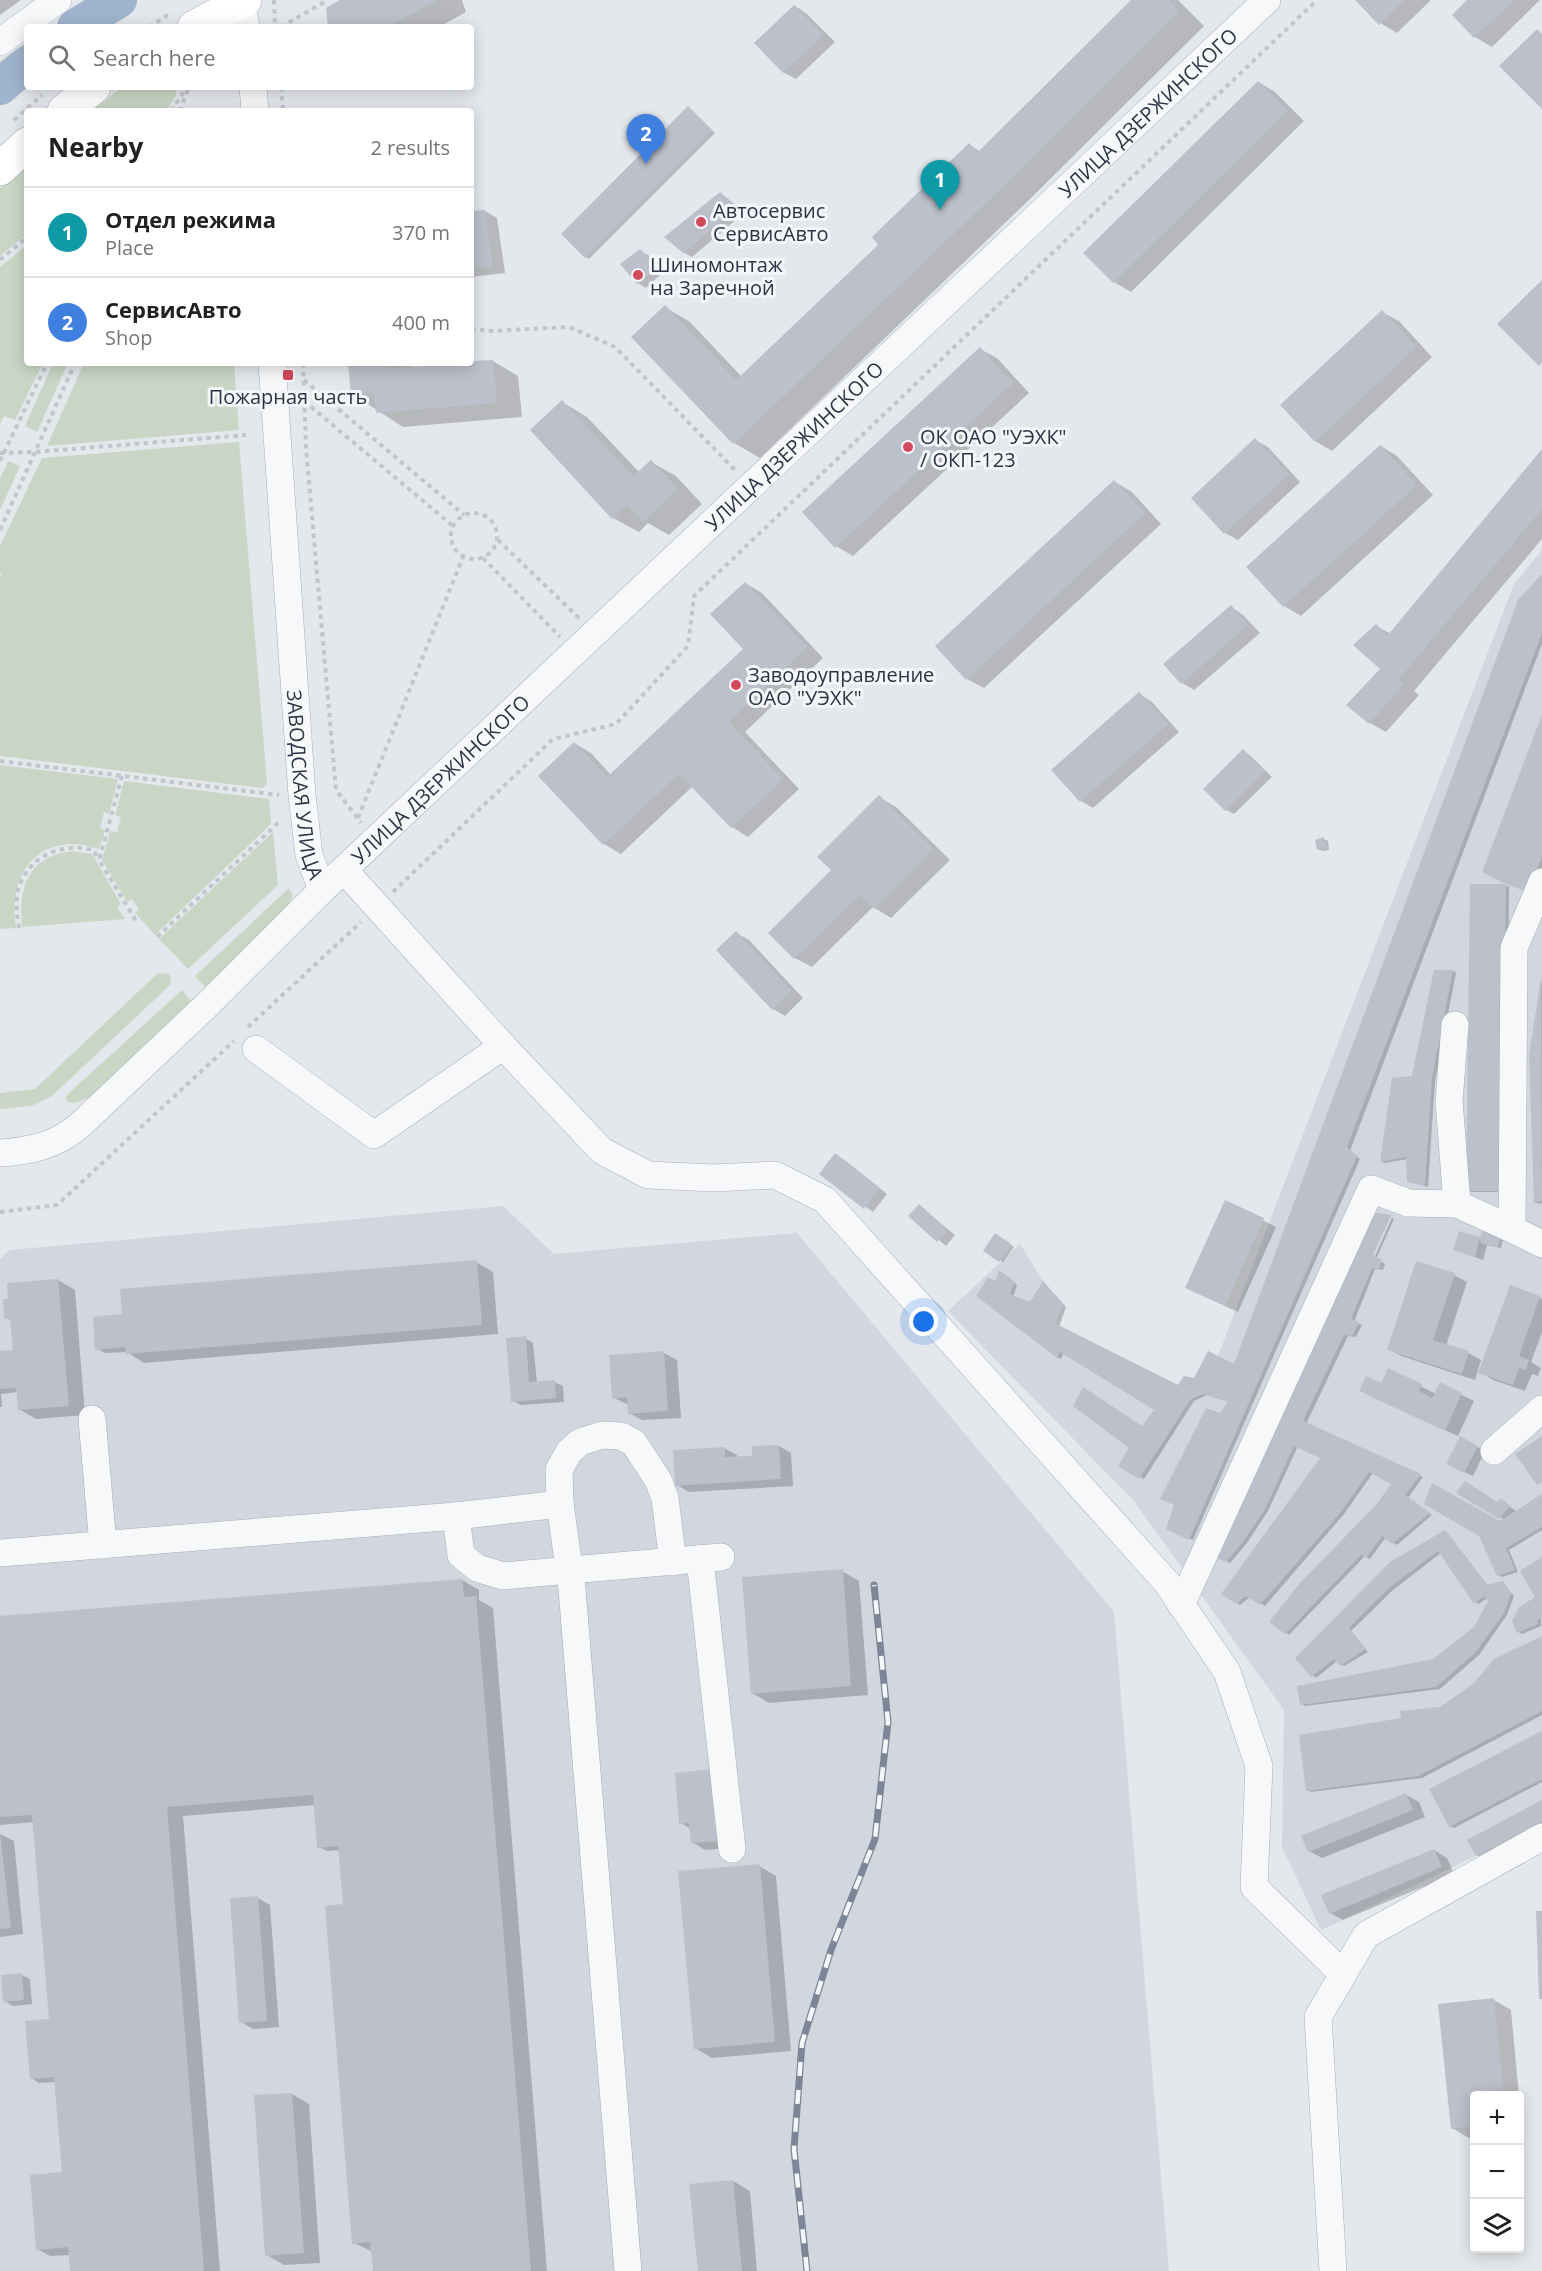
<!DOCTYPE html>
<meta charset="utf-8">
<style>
:root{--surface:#fff;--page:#f6f6f6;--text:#202124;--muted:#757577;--line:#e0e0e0;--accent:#1a73e8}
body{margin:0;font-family:"Open Sans",sans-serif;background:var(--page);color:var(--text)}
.controls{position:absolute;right:18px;bottom:18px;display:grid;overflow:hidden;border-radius:6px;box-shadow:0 3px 15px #0003}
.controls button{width:54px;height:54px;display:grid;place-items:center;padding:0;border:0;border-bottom:2px solid var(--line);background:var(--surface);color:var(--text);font:30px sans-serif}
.you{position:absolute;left:924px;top:1322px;width:21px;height:21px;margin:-15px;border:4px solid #fff;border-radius:50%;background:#1a73e8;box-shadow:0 0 0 9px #1a73e833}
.badge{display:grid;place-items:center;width:39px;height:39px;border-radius:50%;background:var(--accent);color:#fff;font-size:20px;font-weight:700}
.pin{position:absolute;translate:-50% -50px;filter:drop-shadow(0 2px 3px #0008)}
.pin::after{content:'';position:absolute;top:32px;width:21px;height:18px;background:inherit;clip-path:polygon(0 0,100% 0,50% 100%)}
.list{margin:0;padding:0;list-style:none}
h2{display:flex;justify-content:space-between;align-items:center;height:78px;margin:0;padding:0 24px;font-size:26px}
h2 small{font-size:20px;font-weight:400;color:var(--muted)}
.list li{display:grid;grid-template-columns:39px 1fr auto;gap:18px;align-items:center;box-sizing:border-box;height:90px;padding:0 24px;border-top:2px solid var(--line)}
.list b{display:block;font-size:22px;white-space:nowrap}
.list p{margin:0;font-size:20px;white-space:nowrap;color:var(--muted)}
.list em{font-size:20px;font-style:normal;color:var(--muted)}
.icon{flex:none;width:33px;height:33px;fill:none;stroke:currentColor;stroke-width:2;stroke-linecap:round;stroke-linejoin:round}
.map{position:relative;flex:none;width:1542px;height:2271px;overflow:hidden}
.search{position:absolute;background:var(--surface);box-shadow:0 3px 15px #0003;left:24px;top:24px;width:450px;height:66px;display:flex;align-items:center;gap:15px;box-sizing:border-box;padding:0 21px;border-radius:6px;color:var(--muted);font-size:22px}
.panel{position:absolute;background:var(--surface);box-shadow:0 3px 15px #0003;left:24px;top:108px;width:450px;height:258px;border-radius:6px}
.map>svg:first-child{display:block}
</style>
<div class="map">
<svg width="1542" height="2271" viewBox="0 0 1542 2271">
<rect width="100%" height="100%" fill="#e4e7ec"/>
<path fill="#d2d6de" d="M1542 550V1821L1476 1856 1321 1930 1282 1847 1284 1710 1133 1500 948 1311 1020 1244 1043 1281 1063 1304 1057 1324 1178 1385 1184 1376 1195 1378 1208 1351 1218 1356 1514 584Z
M503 1206 554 1254 797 1233 1114 1612 1169 2271H0V1259L10 1250Z"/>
<path fill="#c9d6c5" d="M27 42V54L0 78V61Z
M123 87H176V96L166 111H90Z
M27 164V234L0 256V188Z
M27 245V363H43L15 420 4 416 0 424V267Z
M53 363H68L37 432 25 426Z
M84 363H234L239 430 47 446Z
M239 442 267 784 263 788 0 756V578L2 574 0 573V546L42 458Z
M8 461 20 466 0 510V479Z
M0 765 118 779 109 814 104 812 100 828 105 830 99 849C40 830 7 872 16 928L0 929Z
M124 781 269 799 271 824 155 935 135 913 139 909 132 899 127 902 102 860 110 831 117 832 121 817 115 815Z
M273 832 278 885 188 969 159 939Z
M73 851 92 854 121 904 117 907 125 919 22 927C18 887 28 856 73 851Z
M289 888 293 895 287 908 205 987 195 976Z
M158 973 169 974 171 979 170 985 52 1096 31 1106 0 1109V1093L35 1089Z
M182 990 191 1001 88 1098 75 1103 67 1102 66 1097 69 1093Z"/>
<path fill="#0003" d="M0 0H21L0 15Z
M343 0H462L466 12 439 27H330Z
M1133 0H1178L1204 26 1032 197 760 458 734 443 633 337 665 307 690 322 742 377 880 245 969 145 981 152Z
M1357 0H1431L1397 33 1380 23Z
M1469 0H1540L1492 47 1475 37 1454 15Z
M795 6 807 14 835 42 796 79 783 72Z
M1258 82 1275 92 1304 121 1131 292 1114 282Z
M688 107 715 133 589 259 586 257Z
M728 199 745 212 692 257 683 252Z
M485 211 497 218 505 273 471 277V213Z
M640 251 648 255 664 271 646 288 638 283Z
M1382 312 1399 321 1432 357 1332 451 1315 441Z
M980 349 997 358 1029 393 853 556 836 546Z
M493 361 518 376 522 417 403 427 352 394 350 363H413V368Z
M562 402 587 417 639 472 651 462 676 476 702 504 669 535 648 523 639 532 613 518Z
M1255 440 1268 447 1300 482 1238 540 1225 533 1193 498Z
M1381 446 1397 456 1433 495 1301 616 1284 606Z
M1542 452V539L1414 691 1419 695 1386 732 1370 723 1382 669 1376 626 1391 634Z
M1115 482 1132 492 1161 524 984 688 967 679Z
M1542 576V644L1350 1151 1360 1159 1193 1540 1172 1531 1221 1415 1229 1402 1207 1395 1194 1401 1144 1479 1120 1466 1156 1409 1064 1352 1061 1359 1057 1357 995 1283 1003 1273 1017 1285 1013 1297 1030 1304 1044 1283 1066 1307 1059 1327 1179 1387 1235 1366Z
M745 583 762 593 823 658 745 732 799 789 748 837 732 827 693 786 621 854 604 844 540 776 574 743 591 753 611 775 745 649Z
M1231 607 1243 615 1260 633 1194 690 1182 683Z
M1140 694 1152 702 1179 732 1093 808 1081 801Z
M1542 719V867L1532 892Z
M1243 751 1251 756 1272 777 1234 814 1226 810Z
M879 797 896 807 950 860 891 918 873 907 812 967 795 958 833 870Z
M1324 839 1328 841 1329 850 1322 851 1319 849Z
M1471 885 1509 886 1506 1192H1471L1468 1190Z
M736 933 749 940 803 998 785 1016 773 1009Z
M1435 971H1453L1456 973 1435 1081 1428 1187 1408 1181V1159L1385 1163 1382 1162 1414 1077Z
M1542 979V1203L1539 1204 1535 1202 1531 1055Z
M843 1159 887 1194 873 1212 821 1173Z
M1226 1202 1276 1227 1238 1312 1199 1294Z
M919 1206 955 1235 946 1246 910 1216Z
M1392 1218 1394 1219 1376 1259 1385 1264 1383 1270 1375 1269 1354 1322 1362 1325 1356 1337 1348 1336 1306 1424 1423 1477 1408 1498 1432 1515 1397 1545 1386 1537 1370 1559 1365 1556 1289 1635 1286 1633 1393 1484 1373 1473 1344 1514 1265 1606 1250 1597 1240 1605 1223 1593 1322 1458 1298 1446 1268 1511 1247 1543 1230 1563 1215 1556 1369 1262 1372 1263Z
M1506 1227 1501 1248 1487 1245 1483 1260 1455 1250 1460 1233 1481 1239Z
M996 1235 1014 1247 1003 1262 985 1250Z
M476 1262 493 1272 498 1334 144 1363 127 1352 105 1353 97 1349Z
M1454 1275 1467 1282 1446 1346 1468 1353 1481 1360 1475 1380 1401 1356 1389 1349Z
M58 1280 75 1290 85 1415 36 1419 19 1409 18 1392 1 1394 2 1407H0V1352L14 1351 12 1321 6 1318Z
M1539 1297 1542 1299V1332L1531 1362 1541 1368 1538 1376 1532 1374 1525 1391 1493 1380 1480 1372Z
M525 1338 533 1343 537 1383 554 1382 563 1386 564 1402 521 1405 513 1401Z
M664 1353 677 1360 681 1418 642 1420 629 1413V1405L614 1398 611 1356Z
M1389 1370 1436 1394 1440 1384 1474 1401 1458 1436 1373 1397Z
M1461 1438 1485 1451 1473 1476 1456 1468Z
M779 1446 791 1453 793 1486 689 1492 677 1485 724 1448 737 1455V1458L754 1457Z
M1458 1493 1497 1503 1501 1500 1517 1512 1542 1496V1530L1509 1550 1518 1572 1502 1577 1498 1575 1500 1523 1505 1520Z
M1448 1534 1488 1586 1502 1583 1514 1596 1507 1615 1479 1655 1440 1689 1305 1706 1302 1704 1434 1661 1475 1628 1490 1601 1487 1598 1479 1604 1475 1602 1441 1553 1393 1590 1351 1631 1368 1652 1344 1666 1337 1661 1316 1678 1297 1658Z
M1542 1559 1541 1626 1522 1634 1519 1632 1537 1597Z
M842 1571 859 1581 868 1695 769 1703 752 1693Z
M462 1580 479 1590V1600L493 1608 547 2271H374L373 2252 354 2243 344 1905 340 1850 327 1851 319 1847 315 1805 183 1816 220 2271H71L70 2255 50 2256 37 2249 63 2174 56 2082 39 2083 31 2078 51 2020 35 1822 0 1825V1618Z
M1542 1637V1715L1422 1778 1311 1792 1308 1790 1403 1720 1441 1708Z
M1542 1733V1782L1454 1828 1450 1826Z
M710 1771 729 1848 705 1850 692 1842 691 1829 681 1823Z
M1406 1795 1419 1802 1425 1817 1322 1858 1309 1851Z
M1542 1802V1835L1489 1862 1477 1855Z
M0 1834 14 1841 23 1934 0 1937Z
M1434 1850 1447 1858 1454 1874 1343 1920 1330 1913Z
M759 1866 776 1876 791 2051 712 2058 695 2048Z
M258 1898 270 1905 279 2027 253 2029 241 2022Z
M22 1975 30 1979 32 2004 13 2006 5 2001Z
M1494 2000 1511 2010 1519 2096H1474V2137L1469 2138 1452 2128Z
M292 2094 309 2104 320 2263 284 2265 267 2255Z
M1520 2098 1523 2132 1520 2133Z
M733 2181 750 2191 757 2271H699Z"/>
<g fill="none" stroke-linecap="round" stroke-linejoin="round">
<path stroke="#9fb4cc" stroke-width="36" d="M75 27 119 0
M0 87 27 64"/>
</g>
<path fill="#bbc0ca" d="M340 0H438L387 27H328L326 8Z
M1131 0H1169L1179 11 1007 183 733 444 631 337 665 305 736 380 878 245 872 237 969 143 978 152Z
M1355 0H1404L1379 25Z
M1467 0H1514L1474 38 1452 15Z
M794 5 823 35 783 73 754 43Z
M1537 29 1542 34V109L1499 66Z
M1258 81 1288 111 1113 283 1083 253Z
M688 106 712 130 585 258 561 234Z
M720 192 738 207 683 253 664 237Z
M485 210 493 266 471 269V211Z
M640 249 657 266 637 284 620 264Z
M1542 280V362L1539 366 1497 324Z
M1382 310 1416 347 1315 442 1280 405Z
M980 347 1013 383 835 548 802 512Z
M493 360 497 403 376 413 374 393 351 395 348 363H389V368L471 363V361Z
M562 400 633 476 651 460 678 489 643 522 627 505 612 519 530 430Z
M1255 438 1289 474 1224 534 1191 498Z
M1380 445 1417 485 1283 607 1246 567Z
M1542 449V509L1398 680 1404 684 1369 724 1346 705 1380 669 1353 645 1376 624 1388 635Z
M1114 480 1145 513 966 680 935 646Z
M1542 574V633L1347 1147 1357 1156 1189 1540 1166 1529 1174 1505 1160 1499 1206 1408 1220 1413 1228 1402 1203 1394 1191 1399 1139 1479 1118 1466 1129 1448 1073 1406 1083 1387 1142 1426 1154 1410 1060 1352 1057 1358 976 1296 988 1277 995 1281 999 1270 1015 1282 1010 1294 1030 1302 1043 1281 1063 1304 1056 1324 1178 1385 1184 1376 1194 1378 1208 1351 1234 1364 1518 600Z
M745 582 807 647 729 722 783 779 731 828 679 774 603 845 538 776 574 742 607 777 743 649 710 614Z
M1231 605 1248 625 1181 684 1163 664Z
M1139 692 1168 724 1080 802 1051 770Z
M1542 715V857L1528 892 1506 884 1482 872Z
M1243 749 1265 771 1225 811 1203 789Z
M879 795 934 849 874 909 859 895 794 959 768 933 831 870 817 857Z
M1324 837 1327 848 1317 850 1315 840Z
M1470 884H1506L1502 1191H1466Z
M736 931 792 991 772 1010 716 950Z
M1434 970H1453L1432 1078 1425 1186 1407 1182 1406 1157 1380 1162 1392 1078 1412 1076Z
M1541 978 1542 1201 1534 1203 1529 1055Z
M835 1153 880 1188 864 1209 819 1174Z
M1225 1200 1264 1218 1225 1306 1185 1288Z
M919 1204 948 1230 937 1242 908 1216Z
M1371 1212 1391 1215 1373 1255 1382 1260 1379 1269 1372 1268 1351 1319 1359 1322 1352 1336 1344 1335 1303 1421 1421 1474 1405 1495 1430 1513 1392 1544 1382 1536 1366 1558 1361 1555 1285 1634 1269 1622 1300 1583 1376 1505 1391 1484 1369 1472 1341 1512 1260 1605 1245 1596 1236 1604 1221 1594 1320 1458 1294 1446 1265 1509 1243 1542 1226 1562 1209 1555Z
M1487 1220 1504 1224 1498 1247 1481 1243 1480 1237Z
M1459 1231 1480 1237 1475 1257 1453 1250Z
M995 1233 1011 1244 999 1262 983 1251Z
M477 1260 482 1325 126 1354 125 1347 95 1350 93 1317 122 1314 120 1289Z
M1416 1261 1455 1273 1433 1340 1469 1351 1462 1374 1387 1350Z
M58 1279 69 1406 18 1410 16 1388 0 1389V1351L13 1350 10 1318 4 1319 3 1299H8L7 1283Z
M1510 1285 1540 1296 1519 1356 1529 1360 1526 1370 1519 1368 1513 1385 1478 1373Z
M526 1336 529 1382 555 1380 556 1398 511 1402 506 1338Z
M664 1351 668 1411 628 1414 627 1397 612 1399 609 1355Z
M1388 1368 1422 1384 1419 1391 1432 1398 1440 1382 1462 1393 1445 1431 1359 1391 1366 1376 1381 1383Z
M1460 1436 1478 1446 1464 1473 1446 1464Z
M1542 1436V1482L1537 1485 1515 1454Z
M779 1445 781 1479 675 1486 673 1450 725 1447V1457L752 1456V1446Z
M1465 1481 1497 1502 1501 1498 1510 1506 1499 1519 1456 1493Z
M1432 1483 1500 1521 1542 1494V1527L1506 1548 1515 1570 1497 1576 1479 1536 1424 1504Z
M1445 1530 1487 1585 1503 1581 1511 1593 1504 1613 1475 1653 1436 1687 1300 1705 1297 1686 1433 1659 1474 1627 1488 1601 1484 1596 1474 1604 1438 1551 1389 1588 1349 1628 1366 1649 1340 1666 1334 1659 1311 1677 1295 1658 1390 1562Z
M1542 1557V1617L1537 1620 1538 1624 1517 1633 1512 1621 1519 1607 1535 1597 1520 1571Z
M843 1569 851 1686 751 1694 742 1577Z
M462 1579 464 1597 476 1596 531 2271H373L370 2242 352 2244 325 1906 343 1904 338 1846 317 1848 313 1795 167 1807 204 2271H70L68 2247 36 2250 30 2175 62 2172 54 2077 30 2079 25 2021 49 2019 32 1815 0 1817V1616Z
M1542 1636V1711L1418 1776 1306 1791 1299 1735 1401 1718 1400 1711 1440 1707 1474 1683 1494 1659Z
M1542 1731V1779L1449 1827 1429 1789Z
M711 1769 717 1841 691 1843 689 1823 679 1824 675 1773Z
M1406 1793 1413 1810 1308 1852 1301 1836Z
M1542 1800V1821L1476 1856 1467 1840Z
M0 1833 11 1928 0 1929Z
M1434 1849 1442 1867 1329 1914 1321 1895Z
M760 1864 775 2042 694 2049 678 1871Z
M258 1896 267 2021 239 2023 230 1898Z
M1536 1911H1542V1999H1539Z
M22 1973 24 2000 3 2002 1 1975Z
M1494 1998 1504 2096H1474V2126L1451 2129 1438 2004Z
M292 2093 304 2253 265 2256 254 2095Z
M733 2180 742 2271H698L689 2184Z"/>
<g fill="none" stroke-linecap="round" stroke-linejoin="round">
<g stroke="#a9aeb7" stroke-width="28">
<g id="minor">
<path d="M241 2 246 27"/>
<path d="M0 42 58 0"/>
<path d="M253 87 255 111"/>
<path id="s1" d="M272 363 302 795 309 855 322 890"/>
<path d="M344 870 503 1046 602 1151 648 1175 714 1178 775 1175 825 1200 1167 1583 1227 1672 1259 1766 1254 1887 1343 1974"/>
<path d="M1542 882 1514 948 1512 1229 1542 1244"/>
<path d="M1455 1025 1449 1101 1457 1204"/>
<path d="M256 1049 374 1135 503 1046"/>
<path id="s2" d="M0 1153C30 1151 55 1146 79 1126L208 1004 322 890 1267 0"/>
<path d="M92 1419 103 1545"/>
<path d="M1494 1451 1542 1409"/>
<path d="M456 1516 461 1555 477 1568 503 1576 721 1557"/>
<path d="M0 1553 456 1516 560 1504"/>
<path d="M700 1559 732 1849"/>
<path d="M1181 1605 1371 1189 1408 1203 1457 1204 1512 1229"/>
<path d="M628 2271 572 1589 560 1504 559 1470 569 1452 580 1442 602 1435 621 1436 634 1443 658 1480 665 1498 673 1562"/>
<path d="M1333 2271 1318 2017 1366 1935 1542 1837"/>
</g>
</g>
<g stroke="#a3abb8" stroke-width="34">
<path id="major" d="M194 27 245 0
M64 111 94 87
M0 169 27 144"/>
</g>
<path stroke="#c2c5cb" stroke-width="4" stroke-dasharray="4.5 4.5" stroke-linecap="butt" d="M274 0 275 27
M149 27 171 13
M281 27 328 0
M281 87 283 111
M171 111 187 87
M180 111 188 89
M14 120 42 95
M0 260 27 237
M471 329 491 331 569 327 615 347 735 470
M303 363 306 448 336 790 361 823
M304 380 464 515
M304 401 453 526
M0 453 35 452 246 435
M0 461 47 363
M451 536a23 23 0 1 1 46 0a23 23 0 1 1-46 0Z
M0 530 75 363
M498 540 579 618
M483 558 560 637
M0 761 279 795
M122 776 99 860 136 921
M358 818 463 557
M393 892 553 739 616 724 688 646 694 596 1317 0
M19 928C17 915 15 903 18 890 28 856 61 842 93 850L99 860
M157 937 278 823
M248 1027 361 922
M0 1212 57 1205 234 1041"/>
<use href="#minor" stroke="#f7f8fa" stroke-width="27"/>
<use href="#major" stroke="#fff" stroke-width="33"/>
<g stroke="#7d8696" stroke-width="7">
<path id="rail" d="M807 2271 794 2149 802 2043 831 1950 875 1839 888 1722 874 1585"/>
</g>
<use href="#rail" stroke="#f4f6f9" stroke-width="4.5" stroke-dasharray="14" stroke-linecap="butt"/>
</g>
<g fill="#d1495b" stroke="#f4f6f9" stroke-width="2">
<circle cx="701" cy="222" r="6"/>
<circle cx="638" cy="275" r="6"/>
<rect x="282" y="369" width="12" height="12" rx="3"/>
<circle cx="908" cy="447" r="6"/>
<circle cx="736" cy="685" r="6"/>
</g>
<g text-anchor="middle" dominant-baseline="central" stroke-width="6" stroke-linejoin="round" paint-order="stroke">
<g font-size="20" fill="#2b3445" stroke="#f4f6f9">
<text stroke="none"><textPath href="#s2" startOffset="1558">УЛИЦА ДЗЕРЖИНСКОГО</textPath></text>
<text stroke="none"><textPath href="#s2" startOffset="1072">УЛИЦА ДЗЕРЖИНСКОГО</textPath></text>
<text stroke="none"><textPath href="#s2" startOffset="586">УЛИЦА ДЗЕРЖИНСКОГО</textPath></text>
<text stroke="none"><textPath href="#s1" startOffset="423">ЗАВОДСКАЯ УЛИЦА</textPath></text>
</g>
<g font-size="20" fill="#2b3445" stroke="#f4f6f9" text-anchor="start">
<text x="713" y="210">Автосервис<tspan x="713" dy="23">СервисАвто</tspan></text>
<text x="650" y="264">Шиномонтаж<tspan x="650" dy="23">на Заречной</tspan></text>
<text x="288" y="396" text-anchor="middle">Пожарная часть</text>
<text x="920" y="436">ОК ОАО "УЭХК"<tspan x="920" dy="23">/ ОКП-123</tspan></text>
<text x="748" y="674">Заводоуправление<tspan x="748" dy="23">ОАО "УЭХК"</tspan></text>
</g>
</g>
</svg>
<div class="controls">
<button>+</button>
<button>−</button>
<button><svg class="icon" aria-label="layers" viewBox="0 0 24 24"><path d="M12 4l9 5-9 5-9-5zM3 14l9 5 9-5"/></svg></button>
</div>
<div class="you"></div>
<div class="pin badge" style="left:940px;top:210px;background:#0f9aa8">1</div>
<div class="pin badge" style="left:646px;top:164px;background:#3f7fe0">2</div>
<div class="search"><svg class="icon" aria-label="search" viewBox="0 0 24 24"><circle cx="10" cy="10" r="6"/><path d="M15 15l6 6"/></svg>Search here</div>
<section class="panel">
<h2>Nearby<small>2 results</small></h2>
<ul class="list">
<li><span class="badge" style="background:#0f9aa8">1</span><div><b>Отдел режима</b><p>Place</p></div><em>370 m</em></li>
<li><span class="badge" style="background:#3f7fe0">2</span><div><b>СервисАвто</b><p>Shop</p></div><em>400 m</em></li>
</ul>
</section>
</div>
